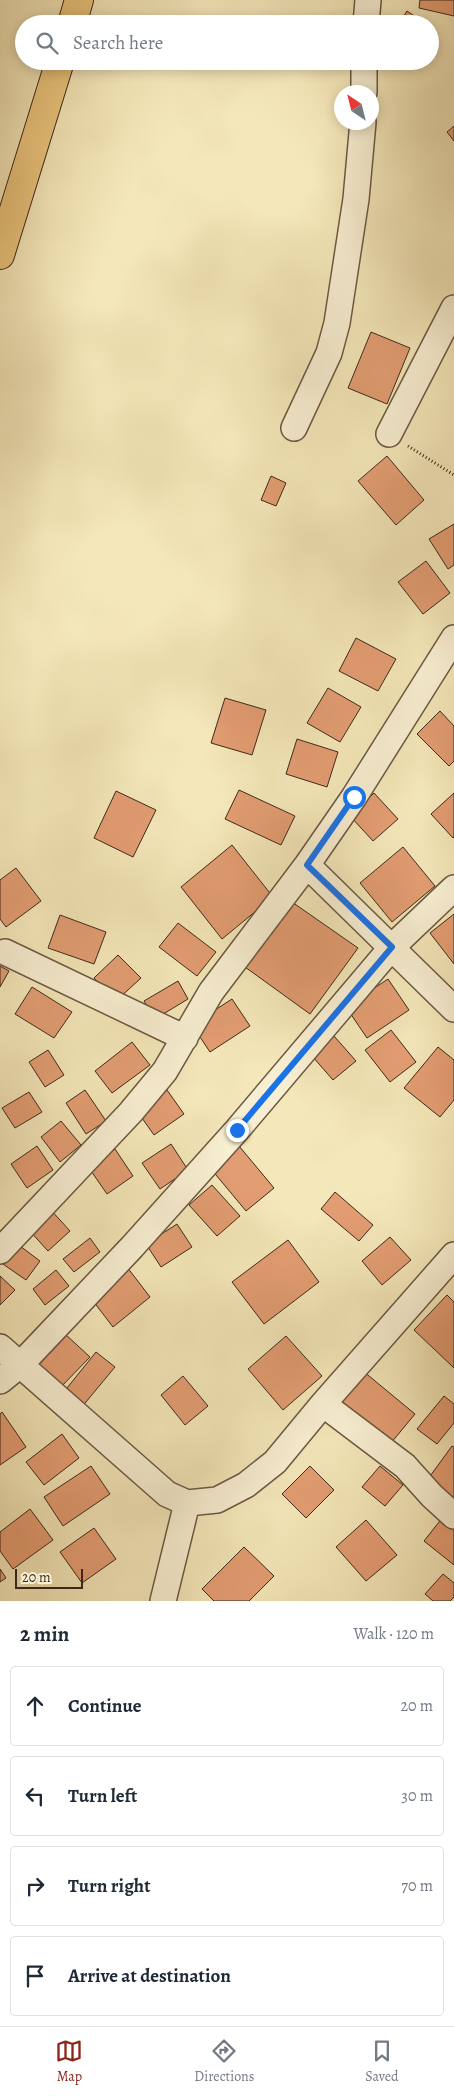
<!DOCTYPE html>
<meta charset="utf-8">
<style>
:root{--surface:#fff;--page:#f2f2f3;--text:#1f2937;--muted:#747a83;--line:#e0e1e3;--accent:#8f2418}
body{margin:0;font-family:Alegreya,serif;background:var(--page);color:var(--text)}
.compass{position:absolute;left:334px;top:85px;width:45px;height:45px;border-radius:50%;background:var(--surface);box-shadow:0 2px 12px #0003;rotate:325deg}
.scale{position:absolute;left:15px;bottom:12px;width:68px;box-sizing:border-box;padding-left:5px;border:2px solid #3d291b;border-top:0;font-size:14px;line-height:18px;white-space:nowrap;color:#3d291b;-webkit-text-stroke:4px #f8efd2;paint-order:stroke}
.stop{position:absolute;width:15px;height:15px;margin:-11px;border:4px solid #1a73e8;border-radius:50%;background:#fff}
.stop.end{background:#1a73e8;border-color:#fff;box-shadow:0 1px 5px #0008}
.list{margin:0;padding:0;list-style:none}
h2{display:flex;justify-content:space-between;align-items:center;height:65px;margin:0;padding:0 20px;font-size:21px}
h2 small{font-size:16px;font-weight:400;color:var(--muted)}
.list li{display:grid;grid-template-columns:32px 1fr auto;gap:15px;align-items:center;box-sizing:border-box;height:80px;margin:0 10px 10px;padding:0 10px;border:1px solid var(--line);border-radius:5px}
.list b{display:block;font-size:19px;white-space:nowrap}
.list em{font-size:16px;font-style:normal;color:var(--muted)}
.icon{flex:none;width:28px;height:28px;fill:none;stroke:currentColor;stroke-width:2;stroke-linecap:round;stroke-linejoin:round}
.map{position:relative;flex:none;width:454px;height:1601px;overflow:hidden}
.search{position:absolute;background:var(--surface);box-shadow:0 2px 12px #0003;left:15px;right:15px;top:15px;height:55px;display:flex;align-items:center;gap:12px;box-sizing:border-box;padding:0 18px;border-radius:28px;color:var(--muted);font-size:19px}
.sheet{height:425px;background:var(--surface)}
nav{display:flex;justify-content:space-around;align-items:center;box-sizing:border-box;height:70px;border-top:1px solid var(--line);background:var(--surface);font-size:14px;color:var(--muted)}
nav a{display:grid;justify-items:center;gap:2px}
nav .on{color:var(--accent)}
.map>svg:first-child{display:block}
</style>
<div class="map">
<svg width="454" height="1601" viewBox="0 0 454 1601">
<rect width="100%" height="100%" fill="#f4e7b9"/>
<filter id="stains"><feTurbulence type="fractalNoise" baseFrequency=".004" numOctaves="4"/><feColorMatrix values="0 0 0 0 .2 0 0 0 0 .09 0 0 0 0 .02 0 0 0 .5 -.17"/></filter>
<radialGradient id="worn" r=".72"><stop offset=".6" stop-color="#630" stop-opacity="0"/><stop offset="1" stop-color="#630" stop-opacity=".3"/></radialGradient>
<path fill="#e39d72" stroke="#3d291b" d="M420 0H454V16L419 8Z
M407 11 426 24H399Z
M454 126V141L447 132Z
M371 332 410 348 387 404 348 388Z
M387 456 424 500 396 525 358 481Z
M271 476 286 483 276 506 261 500Z
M454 524V565L448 569 429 539Z
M426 561 450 593 423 614 398 582Z
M356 638 396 659 378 691 339 671Z
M328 688 361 707 340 742 307 723Z
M225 698 266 710 252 755 211 743Z
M440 711 454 726V761L449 766 417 734Z
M297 739 338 752 327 787 286 774Z
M239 790 295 816 281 845 225 819Z
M116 791 156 810 133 857 94 838Z
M374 793 398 819 373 841 350 816Z
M454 793V837L453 838 431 814Z
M232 845 273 897 222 939 181 887Z
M403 847 435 886 392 922 360 883Z
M16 868 41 901 6 927 0 919V880Z
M292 902 358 948 310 1014 245 967Z
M454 914V964L430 933Z
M60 915 106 932 94 964 48 948Z
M178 923 216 952 197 976 159 947Z
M118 955 141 978 116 1001 94 978Z
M0 966 9 971 0 987Z
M388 979 409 1010 367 1038 346 1007Z
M178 981 188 999 155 1019 144 1001Z
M32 987 72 1012 54 1038 15 1014Z
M232 999 250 1026 210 1052 192 1025Z
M391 1030 416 1062 390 1082 365 1050Z
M334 1036 356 1061 333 1080 312 1056Z
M132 1042 150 1065 112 1093 95 1071Z
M438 1047 454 1060V1100L440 1117 404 1088Z
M48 1050 64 1075 45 1087 29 1062Z
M85 1090 106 1121 86 1134 66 1103Z
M167 1090 184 1114 154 1135 137 1111Z
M29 1092 42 1112 15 1128 2 1108Z
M61 1121 81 1145 60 1162 41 1137Z
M171 1144 188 1170 160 1189 142 1163Z
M37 1146 53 1170 27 1188 11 1164Z
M239 1146 274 1188 246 1211 211 1169Z
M115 1149 133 1176 107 1194 89 1168Z
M212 1185 240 1216 217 1236 189 1205Z
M335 1192 373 1225 359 1241 321 1209Z
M50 1209 70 1231 48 1251 28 1229Z
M177 1224 192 1247 161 1267 146 1244Z
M390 1237 411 1260 382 1285 362 1261Z
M90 1238 100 1252 74 1272 63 1259Z
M12 1240 40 1261 26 1280 0 1262Z
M288 1240 319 1282 264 1324 232 1282Z
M127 1267 150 1297 113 1327 90 1297Z
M56 1270 69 1286 45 1305 33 1289Z
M0 1276 15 1290 0 1305Z
M447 1295 454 1302V1368L414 1330Z
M65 1334 90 1357 58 1390 34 1367Z
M286 1336 322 1376 283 1410 248 1369Z
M96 1352 115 1367 81 1408 63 1393Z
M363 1371 415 1414 391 1443 338 1400Z
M183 1376 208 1406 185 1425 161 1395Z
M444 1396 454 1404V1423L437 1444 417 1429Z
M2 1412 26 1447 0 1465V1414Z
M62 1434 79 1458 44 1485 26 1462Z
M452 1446 454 1447V1499L428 1479Z
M91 1466 110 1494 63 1526 44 1497Z
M310 1466 334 1490 306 1518 282 1494Z
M380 1466 403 1485 385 1506 362 1487Z
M30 1509 53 1540 13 1569 0 1551V1532Z
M443 1517 454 1525V1565L424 1541Z
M366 1520 397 1555 366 1581 336 1547Z
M94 1528 116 1559 82 1583 60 1552Z
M244 1547 274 1576 249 1601H214L202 1589Z
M0 1569 6 1578 0 1582Z
M443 1574 454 1583V1597L450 1601H433L425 1594Z"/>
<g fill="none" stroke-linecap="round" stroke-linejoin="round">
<g stroke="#6b5842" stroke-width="28">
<path id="minor" d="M366 24 368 0
M364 92V61
M294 428 329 353 337 323 356 199 363 122
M389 434 454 308
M307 865 454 1009
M5 952 185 1038
M0 1251 131 1112 165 1071 211 992 307 865 354 797 454 638
M0 1347 167 1494 187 1503 217 1500 246 1485 275 1462 323 1404 454 1255
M0 1381 21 1364 132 1247 237 1130 392 947 454 888
M323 1404 405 1466 432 1496 454 1516
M163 1601 187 1503"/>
</g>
<g stroke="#3d291b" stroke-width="30">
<path id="trunk" d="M72 24 79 0
M0 255 60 61"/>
</g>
<path stroke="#3d291b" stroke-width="3" stroke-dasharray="1 2.5" stroke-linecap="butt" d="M408 446 454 475"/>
<use href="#minor" stroke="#f8efd2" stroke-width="25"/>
<use href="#trunk" stroke="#eac47c" stroke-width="28"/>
</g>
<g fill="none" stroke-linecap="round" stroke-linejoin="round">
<path stroke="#1a73e8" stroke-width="6" d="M237 1130 392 947 307 865 354 797"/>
</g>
<rect width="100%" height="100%" filter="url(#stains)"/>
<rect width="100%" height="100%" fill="url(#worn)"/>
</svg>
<svg class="compass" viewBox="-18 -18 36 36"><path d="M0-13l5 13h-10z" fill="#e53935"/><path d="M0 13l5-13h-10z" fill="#747a83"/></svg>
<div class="scale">20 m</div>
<div class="stop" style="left:354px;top:797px"></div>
<div class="stop end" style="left:237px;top:1130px"></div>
<div class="search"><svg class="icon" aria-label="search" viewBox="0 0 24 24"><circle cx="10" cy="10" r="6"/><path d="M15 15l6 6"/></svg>Search here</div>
</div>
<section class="sheet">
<h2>2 min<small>Walk · 120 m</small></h2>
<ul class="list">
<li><svg class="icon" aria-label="ahead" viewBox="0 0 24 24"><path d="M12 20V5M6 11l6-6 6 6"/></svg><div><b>Continue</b></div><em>20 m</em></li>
<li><svg class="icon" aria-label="left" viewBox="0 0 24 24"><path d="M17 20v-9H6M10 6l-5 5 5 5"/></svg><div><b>Turn left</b></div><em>30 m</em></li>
<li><svg class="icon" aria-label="right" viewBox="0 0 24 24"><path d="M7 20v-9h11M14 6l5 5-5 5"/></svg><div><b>Turn right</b></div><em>70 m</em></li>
<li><svg class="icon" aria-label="arrive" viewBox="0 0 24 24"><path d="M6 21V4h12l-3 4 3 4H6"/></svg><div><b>Arrive at destination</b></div></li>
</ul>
</section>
<nav>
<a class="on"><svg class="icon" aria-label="map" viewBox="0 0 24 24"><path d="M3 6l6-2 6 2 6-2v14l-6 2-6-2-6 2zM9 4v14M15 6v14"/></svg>Map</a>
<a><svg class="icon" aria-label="directions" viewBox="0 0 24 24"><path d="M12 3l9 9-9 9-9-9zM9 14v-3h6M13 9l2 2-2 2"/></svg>Directions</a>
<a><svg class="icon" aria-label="saved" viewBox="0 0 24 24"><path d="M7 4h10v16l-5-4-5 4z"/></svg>Saved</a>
</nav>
